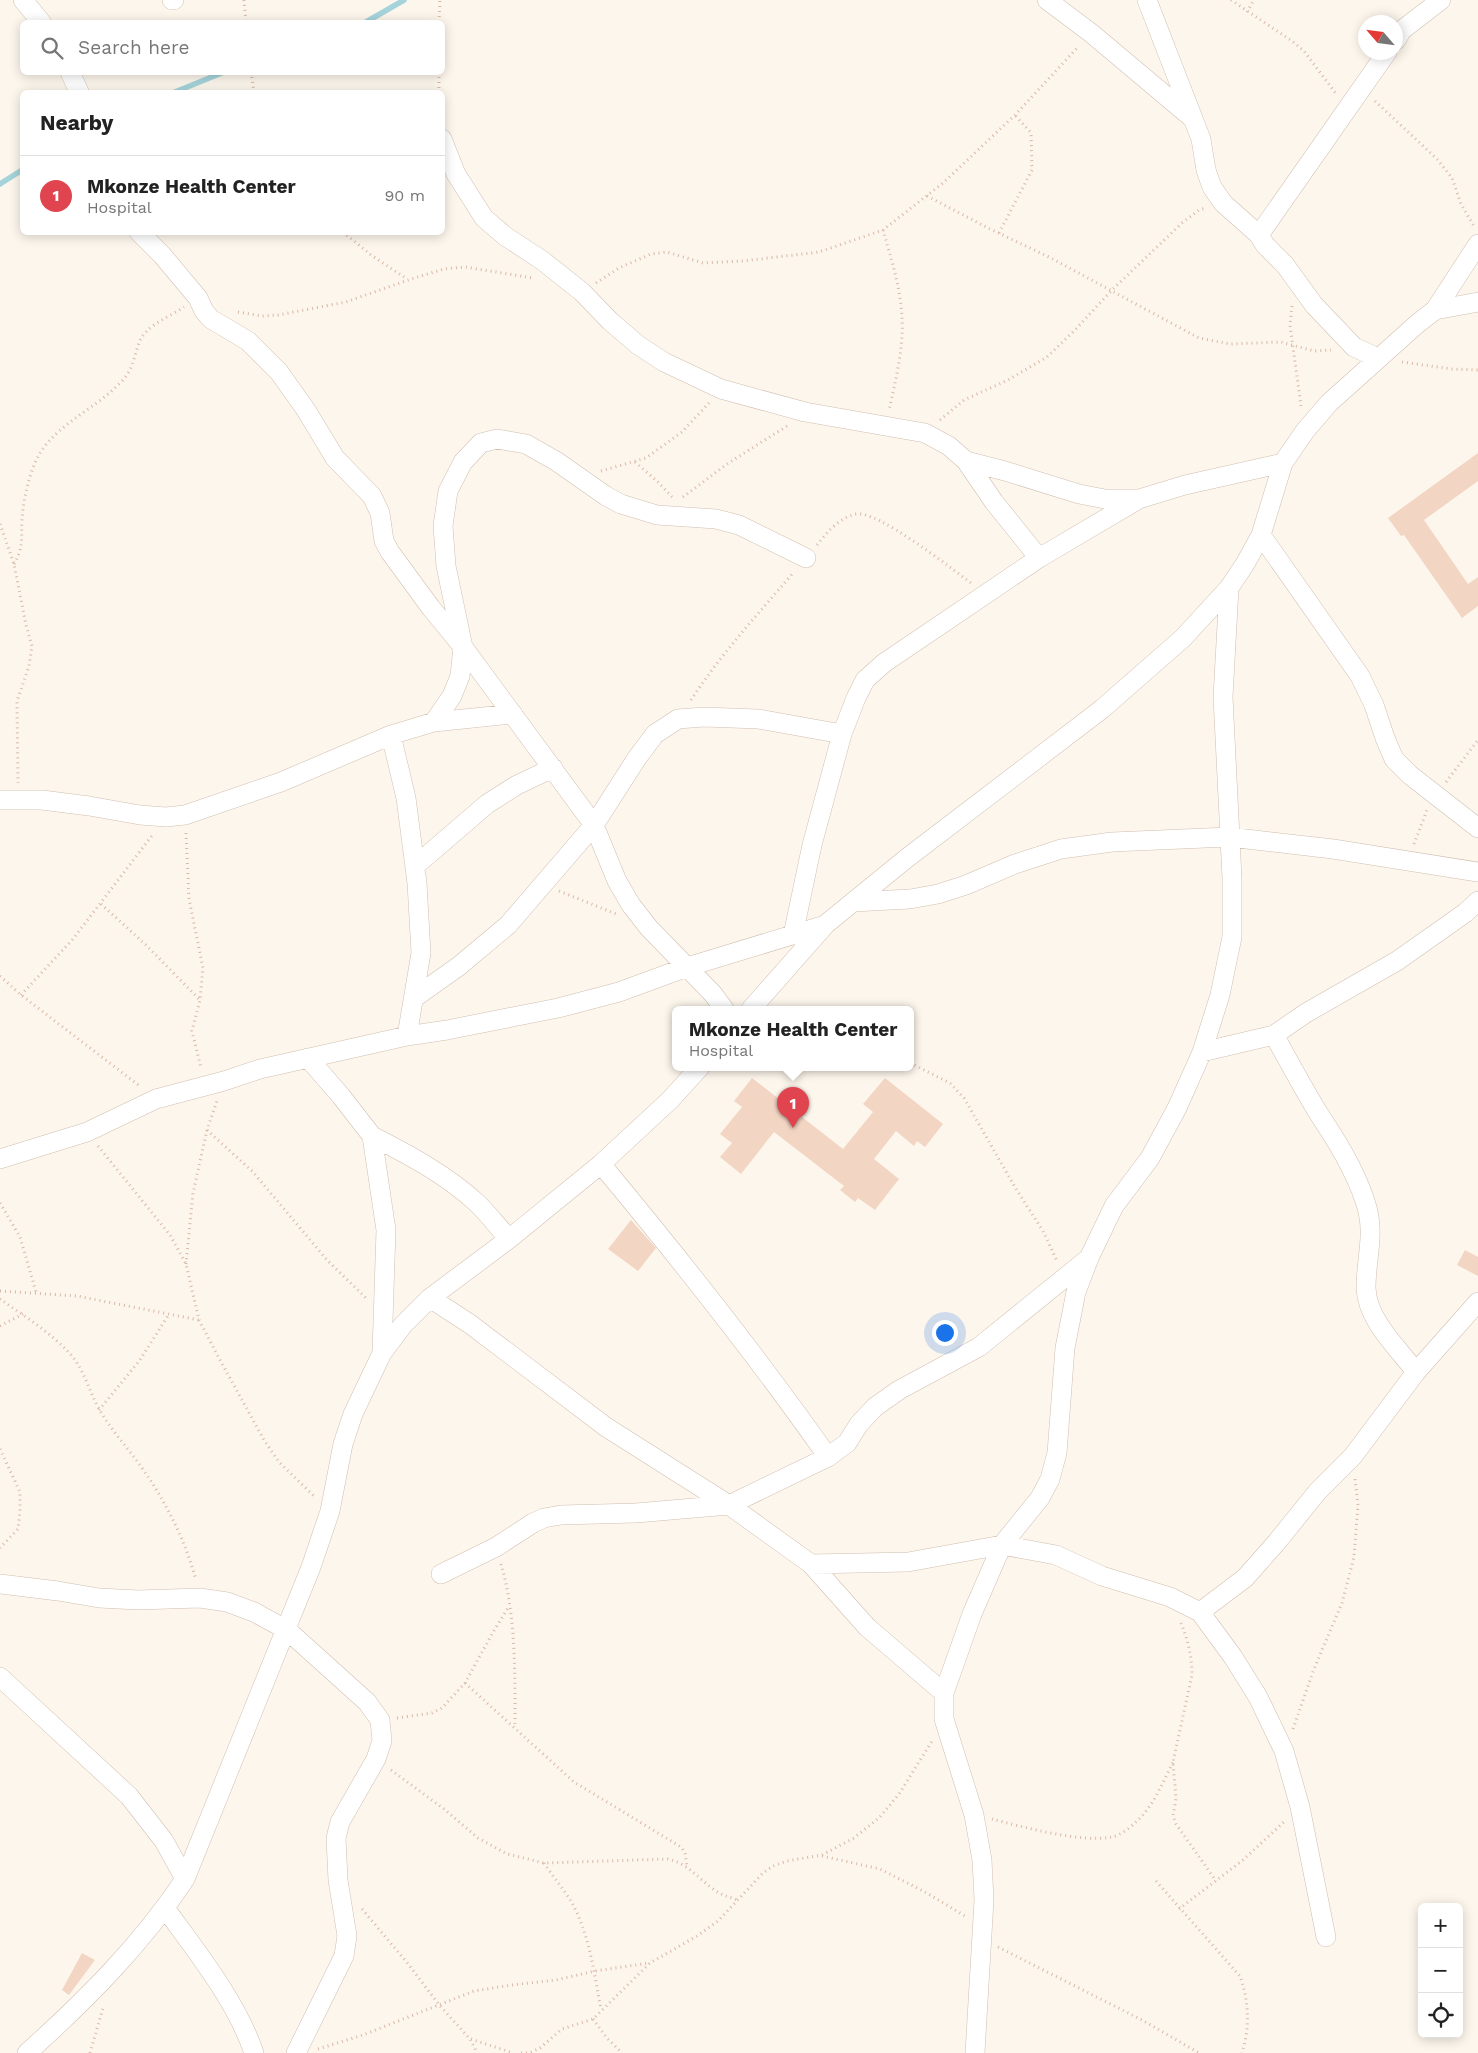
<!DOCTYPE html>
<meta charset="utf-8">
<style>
:root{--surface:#fff;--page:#f2f2f2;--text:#222;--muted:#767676;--line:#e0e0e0;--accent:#e76f51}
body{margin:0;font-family:"Work Sans",sans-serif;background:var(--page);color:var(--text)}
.controls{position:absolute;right:15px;bottom:15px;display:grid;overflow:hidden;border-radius:8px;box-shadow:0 2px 12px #0003}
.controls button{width:45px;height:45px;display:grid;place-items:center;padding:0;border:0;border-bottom:1px solid var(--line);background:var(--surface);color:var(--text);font:25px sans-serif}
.compass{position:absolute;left:1358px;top:15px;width:45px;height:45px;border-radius:50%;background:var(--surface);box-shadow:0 2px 12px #0003;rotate:298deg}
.you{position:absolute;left:944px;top:1332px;width:18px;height:18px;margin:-12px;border:4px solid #fff;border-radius:50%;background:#1a73e8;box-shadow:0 0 0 8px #1a73e833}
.badge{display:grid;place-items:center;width:32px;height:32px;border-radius:50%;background:var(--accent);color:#fff;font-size:16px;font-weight:700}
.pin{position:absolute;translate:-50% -41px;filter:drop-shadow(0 1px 2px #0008)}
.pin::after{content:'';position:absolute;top:26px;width:18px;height:15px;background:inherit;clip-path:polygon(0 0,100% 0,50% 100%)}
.popup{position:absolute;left:672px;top:1006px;width:242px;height:65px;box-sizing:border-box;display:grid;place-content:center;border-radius:8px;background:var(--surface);filter:drop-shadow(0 1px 4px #0005);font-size:16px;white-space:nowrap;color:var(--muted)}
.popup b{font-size:19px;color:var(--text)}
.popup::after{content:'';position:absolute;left:50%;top:100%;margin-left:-10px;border:10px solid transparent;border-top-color:var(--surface)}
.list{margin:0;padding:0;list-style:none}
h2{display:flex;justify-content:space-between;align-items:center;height:65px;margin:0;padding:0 20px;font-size:21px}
h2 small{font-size:16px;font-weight:400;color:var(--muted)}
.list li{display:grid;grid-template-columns:32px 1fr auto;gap:15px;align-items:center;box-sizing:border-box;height:80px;padding:0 20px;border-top:1px solid var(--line)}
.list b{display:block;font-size:19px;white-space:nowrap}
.list p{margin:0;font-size:16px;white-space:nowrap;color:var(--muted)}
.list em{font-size:16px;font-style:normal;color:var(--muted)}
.icon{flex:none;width:28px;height:28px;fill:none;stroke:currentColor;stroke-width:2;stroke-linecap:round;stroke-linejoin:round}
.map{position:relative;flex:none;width:1478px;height:2053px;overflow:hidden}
.search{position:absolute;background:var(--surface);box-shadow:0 2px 12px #0003;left:20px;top:20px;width:425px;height:55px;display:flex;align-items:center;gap:12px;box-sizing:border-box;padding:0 18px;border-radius:8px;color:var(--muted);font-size:19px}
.panel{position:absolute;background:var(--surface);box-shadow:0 2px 12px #0003;left:20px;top:90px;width:425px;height:145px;border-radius:8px}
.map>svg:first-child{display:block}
</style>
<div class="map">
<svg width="1478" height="2053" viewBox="0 0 1478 2053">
<rect width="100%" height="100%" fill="#fdf6ec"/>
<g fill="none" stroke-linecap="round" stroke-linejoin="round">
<path stroke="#a5d3da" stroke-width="5.5" d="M366 22 404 0
M175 92 224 72
M0 184 22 170"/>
</g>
<path fill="#f3d5c3" d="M1478 453V481L1424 520 1468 584 1478 577V606L1462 618 1404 535 1401 536 1388 518Z
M752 1078 843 1149 873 1112 863 1104 885 1078 943 1124 925 1147 917 1141 914 1146 896 1131 874 1159 899 1179 875 1210 858 1198 855 1202 840 1190 844 1186 774 1132 741 1174 720 1157 732 1143 720 1134 742 1107 734 1101Z
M631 1220 656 1248 638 1271 608 1249Z
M1465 1250 1478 1257V1276L1457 1265Z
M82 1953 95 1960 69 1995 62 1990Z"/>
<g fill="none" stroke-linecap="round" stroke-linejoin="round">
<g stroke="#d1beb0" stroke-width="20">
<path id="minor" d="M23 0 41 22
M172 0H174
M1047 0 1091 33 1191 117
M1147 0 1201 139 1206 170 1212 187 1223 203 1259 235 1265 245 1285 265 1314 305 1354 347 1378 358
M1396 40 1402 30 1441 0
M70 72 79 92
M442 139 456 174 484 218 505 236 543 261 582 292 610 321 638 345 664 362 721 389 805 412 925 433 949 446 966 461 994 502 1039 558
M139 232 162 255 198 298 204 311 211 319 248 341 279 372 306 410 335 458 372 496 380 513 384 541 390 552 431 608 463 647 594 825 617 881 631 905 649 928 713 994 724 1009
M1259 235 1387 52
M1435 310 1478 244
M966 461 1005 471 1079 494 1105 499H1139
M1261 535 1360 676 1374 705 1385 738 1394 759 1410 775 1478 828
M434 722 452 696 460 676 463 647 446 566 443 526 448 491 463 462 481 443 497 439 526 444 556 461 606 496 621 504 657 515 716 519 739 525 806 558
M391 735 406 798 417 883 421 953 407 1036
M0 800H42L89 806 140 815 166 817 185 815 281 782 391 735 434 722 513 714
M415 866 487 804 517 785 553 768
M853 902 910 899 938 894 966 885 1015 864 1061 849 1112 842 1229 837 1333 849 1478 872
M793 935 812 845 842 734 856 698 865 680 884 663 1039 558 1139 499 1185 485 1283 463
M414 998 459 966 508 925 594 825 637 758 655 734 678 719 704 717 758 719 842 734
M751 1009 826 924 907 858 1102 709 1183 638 1229 588 1245 564 1261 535 1283 463 1305 431 1329 403 1417 324 1435 310 1478 302
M1274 1035C1288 1060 1302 1086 1317 1111 1336 1140 1354 1168 1365 1201 1376 1233 1366 1256 1366 1288 1367 1320 1398 1348 1416 1372
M1202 1052 1274 1035 1306 1013 1397 961 1465 913 1478 901
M308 1058 341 1096 372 1136 386 1230 382 1353
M372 1136C409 1155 447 1175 478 1204 489 1215 499 1228 509 1239
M0 1159 87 1132 156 1099 224 1081 260 1069 407 1036 447 1030 558 1008 619 992 687 967 825 925
M601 1164C680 1259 757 1356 828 1457
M430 1298 470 1324 606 1427 729 1505 811 1564 867 1627 944 1693
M811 1564 908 1562 1002 1545 1056 1555 1102 1576 1170 1597 1200 1612 1233 1657 1258 1697 1284 1751 1300 1807 1326 1937
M441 1574 496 1547 533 1523 544 1518 561 1515 636 1513 729 1505 828 1457 847 1443 859 1424 875 1407 899 1390 979 1347 1089 1258
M0 1584 58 1591 99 1598 138 1600 200 1598 227 1602 254 1612 287 1630 367 1702 380 1720 382 1741 376 1759 340 1822 336 1838 338 1880 347 1936 344 1956 296 2053
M1200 1612 1245 1578 1276 1543 1318 1491 1353 1456 1416 1372 1478 1302
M0 1677 129 1796 164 1841 185 1879
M165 1908C197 1952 237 2002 254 2053
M27 2053C86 2000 141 1945 185 1879L311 1567 330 1511 343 1444 353 1414 382 1353 403 1325 430 1298 509 1239 601 1164 670 1100 700 1067
M975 2053 984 1900 982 1860 974 1815 944 1719V1693L972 1614 1002 1545 1040 1498 1050 1479 1057 1453 1065 1348 1076 1292 1089 1258 1114 1206 1150 1158 1177 1108 1202 1052 1220 995 1232 937V878L1223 697 1229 588"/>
</g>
<path stroke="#d9b8a5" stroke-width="3" stroke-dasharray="1 4" stroke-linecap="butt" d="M244 0 246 22
M1231 0 1292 41 1304 51 1337 95
M1247 12 1254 0
M439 22 440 0
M251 72 254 92
M439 72V92
M1375 101 1437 159 1452 178 1461 204 1475 228
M927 196 990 229 1049 257 1199 338 1230 344 1281 342 1314 351 1331 350
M883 230C891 258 901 289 902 319 904 346 895 384 889 410
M343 232 371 255 407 279
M999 233 1032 170 1031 133 1015 115
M596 283 619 268 651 254 667 252 703 263 743 261 819 252 883 230 943 183 1015 115 1079 46
M1292 306 1290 325 1301 406
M238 312 262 316 278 315 346 302 408 280 444 269 465 267 533 278
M1402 362 1452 369 1478 370
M940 420 964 400 1008 380 1047 357 1074 331 1112 290 1182 223 1199 210 1206 208
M635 462 658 482 672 497
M601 471 646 458 682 432 709 403
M683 497 727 464 787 426
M0 524 14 564 26 625 32 646 29 666 17 701 18 783
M817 545C827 532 839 518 856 514 877 510 951 568 971 583
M14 564C24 547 21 538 22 520 23 503 27 484 33 468 47 427 93 412 121 382 138 365 133 345 146 332 155 322 172 315 184 307
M691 700C721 654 758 614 794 572
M1446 782 1478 740
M186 833 189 899 203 968 200 1000 192 1031 201 1068
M1414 844 1427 810
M559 891 616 914
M101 904 146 945 200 1000
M0 976 21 995 141 1087
M21 995 73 939 154 833
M910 1063 950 1083 964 1098 1016 1189 1043 1231 1057 1261
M207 1130 253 1172 327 1260 366 1298
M98 1146 170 1235 186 1264 199 1320 220 1360 264 1440 279 1462 315 1497
M0 1203 20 1237 36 1292
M186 1264 193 1193 207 1130 217 1101
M0 1291 77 1296 199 1320
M0 1299C24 1316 52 1333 72 1356 85 1372 89 1391 99 1409 111 1430 128 1448 142 1468 166 1502 185 1540 196 1580
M0 1326 23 1314
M99 1410 140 1360 169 1314
M0 1449 20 1492V1511L18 1529 0 1548
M501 1564C516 1615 515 1673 515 1727
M1181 1623C1188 1640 1192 1657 1192 1675L1173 1762 1176 1799 1173 1816 1176 1824 1216 1881
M465 1683 574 1782 681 1847 685 1853 687 1866
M397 1718 432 1713 442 1708 465 1683 492 1634 509 1606
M1293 1729 1314 1669 1342 1603 1354 1557 1358 1505 1355 1479
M391 1770 444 1809 478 1838 507 1854 544 1863 668 1859C687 1863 698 1878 713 1889 721 1895 729 1897 738 1900
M992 1819C1023 1827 1081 1843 1112 1837 1120 1835 1129 1829 1135 1823 1153 1807 1162 1784 1173 1762
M822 1856 880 1869 925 1892 965 1916
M544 1863C552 1875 561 1886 569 1898 589 1930 594 1973 601 2009
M1156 1881 1240 1976C1249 2001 1250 2028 1242 2053
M362 1909 409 1965 440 2006 470 2039 477 2053
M1179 1909 1243 1860 1285 1821
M998 1947 1142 2020 1199 2053
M593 2019 607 2038 622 2053
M471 2039 513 2053
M318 2049 363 2035 474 1991 512 1985 556 1980 595 1971 649 1963
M90 2053 103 2008
M521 2053H529L540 2048 562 2029 593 2019 650 1963 697 1936 718 1921 763 1873 773 1866 787 1861 822 1855 854 1838 880 1817 899 1794 932 1741"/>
<use href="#minor" stroke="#fff" stroke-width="19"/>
</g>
</svg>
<div class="controls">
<button>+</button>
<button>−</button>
<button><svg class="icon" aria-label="locate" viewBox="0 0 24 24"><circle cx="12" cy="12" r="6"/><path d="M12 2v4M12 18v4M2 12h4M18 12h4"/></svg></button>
</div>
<svg class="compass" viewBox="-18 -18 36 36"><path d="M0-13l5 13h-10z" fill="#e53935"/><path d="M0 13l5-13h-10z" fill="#767676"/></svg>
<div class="you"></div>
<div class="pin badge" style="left:793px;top:1128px;background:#e0444e">1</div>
<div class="popup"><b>Mkonze Health Center</b>Hospital</div>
<div class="search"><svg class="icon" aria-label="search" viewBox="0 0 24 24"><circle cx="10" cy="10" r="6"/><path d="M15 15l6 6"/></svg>Search here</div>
<section class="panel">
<h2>Nearby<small></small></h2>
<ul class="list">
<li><span class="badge" style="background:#e0444e">1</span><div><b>Mkonze Health Center</b><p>Hospital</p></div><em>90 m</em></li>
</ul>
</section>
</div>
